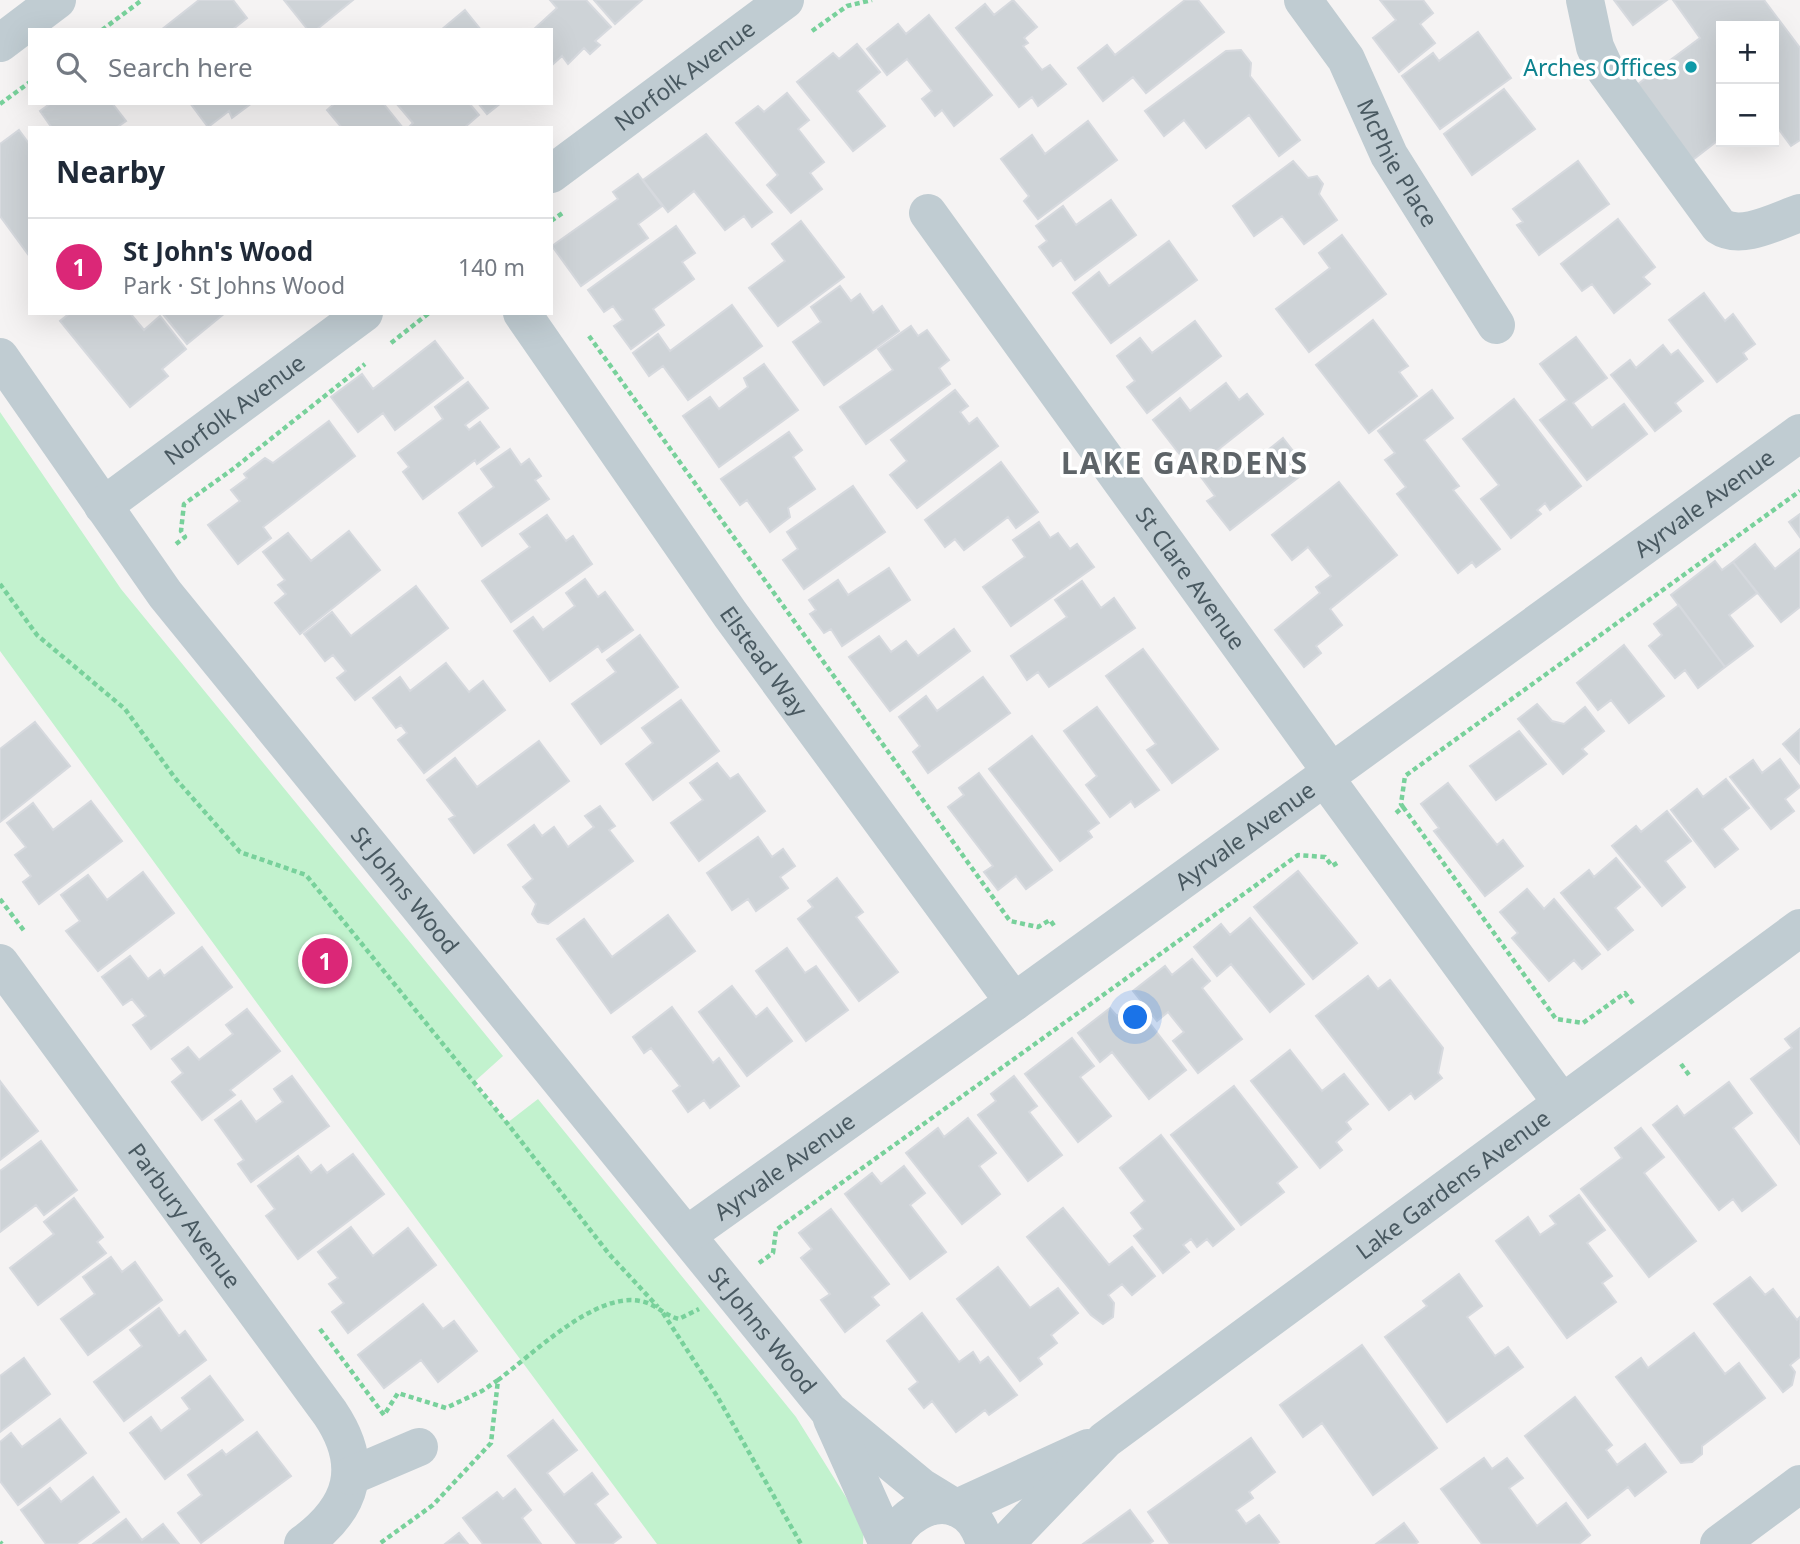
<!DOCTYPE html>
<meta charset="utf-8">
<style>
:root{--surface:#fff;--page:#f2f2f3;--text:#1f2937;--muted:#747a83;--line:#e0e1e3;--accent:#db2777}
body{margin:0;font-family:"Noto Sans",sans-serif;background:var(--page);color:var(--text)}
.controls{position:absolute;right:21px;top:21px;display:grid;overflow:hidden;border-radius:0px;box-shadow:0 7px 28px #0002}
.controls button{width:63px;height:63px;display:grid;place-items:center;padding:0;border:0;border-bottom:2px solid var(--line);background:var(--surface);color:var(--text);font:35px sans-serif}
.you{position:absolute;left:1136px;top:1018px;width:24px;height:24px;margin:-18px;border:5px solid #fff;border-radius:50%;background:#1a73e8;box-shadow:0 0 0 10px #1a73e833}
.badge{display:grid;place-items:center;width:46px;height:46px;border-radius:50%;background:var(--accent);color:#fff;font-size:23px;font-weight:700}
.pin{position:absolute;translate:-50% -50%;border:4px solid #fff;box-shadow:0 2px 7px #0006}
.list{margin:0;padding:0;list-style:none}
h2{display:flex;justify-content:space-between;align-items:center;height:91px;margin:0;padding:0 28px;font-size:30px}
h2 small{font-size:23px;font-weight:400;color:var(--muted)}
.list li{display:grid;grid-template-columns:46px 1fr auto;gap:21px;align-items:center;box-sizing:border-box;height:98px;padding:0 28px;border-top:2px solid var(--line)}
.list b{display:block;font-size:26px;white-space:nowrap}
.list p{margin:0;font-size:23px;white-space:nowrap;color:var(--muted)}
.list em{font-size:23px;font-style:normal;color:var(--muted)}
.icon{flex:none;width:38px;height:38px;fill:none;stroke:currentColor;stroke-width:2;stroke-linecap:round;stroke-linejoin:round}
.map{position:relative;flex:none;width:1800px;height:1544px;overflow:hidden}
.search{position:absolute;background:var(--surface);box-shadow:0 7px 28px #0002;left:28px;top:28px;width:525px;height:77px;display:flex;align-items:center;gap:18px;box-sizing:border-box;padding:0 24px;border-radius:0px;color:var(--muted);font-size:26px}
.panel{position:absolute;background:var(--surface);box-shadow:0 7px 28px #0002;left:28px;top:126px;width:525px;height:189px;border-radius:0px}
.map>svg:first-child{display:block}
</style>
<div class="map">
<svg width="1800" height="1544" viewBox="0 0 1800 1544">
<rect width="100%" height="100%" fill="#f5f3f3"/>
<path fill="#c2f2ce" d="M0 412 121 589 503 1056 473 1083 507 1123 538 1099 796 1417 864 1526 863 1544H657L281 1036 0 651Z"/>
<path fill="#ced3d7" stroke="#d6d9de" stroke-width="2" d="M199 0H233L247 18 232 30H161Z
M284 0H353L316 30H308Z
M550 0H586L611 27 595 41 600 45 590 54 584 48 568 64 562 56 551 66V30H533L557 8Z
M594 0H642L615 24Z
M1013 0 1037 27 1024 38 1028 43 1023 46 1042 70 1050 65 1066 84 1038 106 1032 97 1019 107 956 28 985 4 994 15Z
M1185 0H1198L1224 32 1146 93 1133 77 1103 101 1078 68 1107 45 1115 55Z
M1380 0H1423L1433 13 1420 24 1435 43 1399 72 1373 38 1396 20Z
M1614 0H1667L1633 25Z
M1673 0H1764L1800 48V140L1791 146 1774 123V26H1721V138L1690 162 1634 87 1700 38Z
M465 10 481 30H441Z
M929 15 992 95 954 126 942 110 935 116 922 99 932 91 907 59 887 75 867 49 898 24 906 34Z
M1478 32 1511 78 1440 129 1402 76 1433 53 1439 61Z
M857 44 880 72 857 91 885 126 853 151 797 82 833 53 839 59Z
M1241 50 1251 63 1250 76 1300 140 1279 156 1249 115 1206 148 1184 120 1164 136 1145 111 1226 51Z
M1504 89 1535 129 1472 175 1444 134Z
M787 93 809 120 798 129 824 162 810 173 822 189 791 213 767 185 778 175 736 123 758 106 764 112Z
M51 103H112L126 121 116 128H52L40 111Z
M190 103H252L232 118 229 111 208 127Z
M335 103H383L403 128H342L327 110Z
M396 103H469L479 115 464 128H408L413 123Z
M478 103H501L487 114Z
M1088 121 1117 160 1038 219 1024 201 1029 196 1001 159 1032 135 1045 154Z
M19 130 30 145V257L0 216V144Z
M706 134 772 212 752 227 744 216 725 230 694 191 668 212 643 180Z
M1293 161 1308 178 1317 176 1323 184 1319 194 1337 220 1304 244 1282 216 1254 236 1233 206Z
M1578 161 1609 204 1539 255 1517 225 1523 222 1513 209Z
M638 174 662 206 638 224 648 238 581 286 552 246 618 199 613 192Z
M1111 200 1136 235 1075 280 1061 260 1053 266 1039 247 1047 241 1036 226 1063 206 1076 225Z
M1618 219 1655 267 1643 277 1650 284 1614 313 1592 284 1582 291 1561 264Z
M801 221 844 277 778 326 749 288 785 261 772 244Z
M676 226 695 253 682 262 694 279 653 309 664 325 631 349 614 326 623 320 613 306 604 312 588 290Z
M1342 235 1386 294 1309 352 1276 309 1330 268 1319 253Z
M1169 241 1197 280 1111 343 1073 293 1099 272 1109 286Z
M840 286 851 301 860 294 873 313 882 306 899 331 824 385 793 342 821 322 811 307Z
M1704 293 1725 321 1733 314 1755 344 1743 353 1747 359 1717 382 1669 320Z
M732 305 762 346 688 400 663 366 649 376 633 353 658 334 670 351Z
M70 313H130L144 330 160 316 186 349 162 369 168 376 130 407 60 321Z
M162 313H225L187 344Z
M1373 320 1408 366 1399 372 1417 396 1369 433 1316 365Z
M1195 321 1221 356 1147 413 1127 387 1135 381 1117 356 1140 338 1152 353Z
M911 326 918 336 927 330 949 360 939 368 950 384 866 444 840 407 893 370 878 349Z
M1576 337 1607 378 1573 403 1592 428 1624 404 1647 434 1587 480 1540 420 1567 400 1540 364Z
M435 341 463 378 395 430 383 413 358 432 331 397 362 374 373 389Z
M1663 345 1671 355 1678 350 1703 381 1675 403 1681 411 1655 431 1611 375 1630 360 1636 368Z
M764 364 798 410 719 467 683 416 710 397 719 409 748 387 744 378Z
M468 382 488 408 465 425 469 430 480 422 499 447 477 464 475 460 423 499 403 472 409 467 398 453 443 419 435 407Z
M1226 383 1239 400 1247 394 1263 414 1192 470 1153 420 1180 398 1190 411Z
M955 390 968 406 960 412 969 424 977 418 998 446 917 508 890 475 907 461 891 440Z
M1432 390 1453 418 1424 440 1459 486 1453 490 1500 549 1476 567 1472 562 1458 573 1397 494 1406 487 1385 460 1395 453 1378 431Z
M1514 399 1581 486 1550 510 1545 503 1537 510 1541 514 1511 538 1481 499 1499 485 1463 439Z
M329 421 355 456 263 527 271 538 238 564 208 525 240 501 231 490 247 478 244 474 265 458 273 463Z
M789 432 802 450 793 457 815 489 788 508 790 517 770 532 747 500 740 505 721 479Z
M1283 438 1308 470 1230 530 1207 501 1215 496 1198 473 1226 450 1242 471Z
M510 449 521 465 529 459 541 476 535 480 549 499 482 546 459 513 494 487 481 469Z
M1001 462 1038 512 1016 528 1008 517 964 550 955 539 945 547 925 520Z
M1339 482 1397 555 1330 609 1342 625 1316 646 1321 653 1304 667 1275 630 1320 593 1316 587 1331 576 1308 547 1292 560 1272 535Z
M853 486 885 532 804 589 783 560 798 549 787 532Z
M1800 514V537L1789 522Z
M547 515 566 541 573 536 592 564 511 622 482 581 530 547 520 534Z
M1039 522 1050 538 1058 533 1070 549 1077 544 1094 567 1011 626 983 587 1025 557 1013 540Z
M349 531 380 570 300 634 275 603 286 594 278 585 285 580 263 552 288 533 311 561Z
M1755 544 1775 569 1800 549V607L1781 622 1733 562Z
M1715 561 1722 570 1733 562 1757 593 1729 615 1753 646 1725 667 1671 595Z
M889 568 910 600 842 646 831 629 824 633 810 614 816 610 809 600 838 580 848 595Z
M585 579 598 597 605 592 633 630 602 652 598 646 550 681 514 631 533 617 543 630 575 606 566 593Z
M1082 581 1101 608 1114 598 1135 628 1049 687 1038 672 1027 680 1011 656 1067 617 1055 600Z
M416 586 448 628 355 700 337 678 346 671 333 655 325 661 304 634 332 612 351 636Z
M1679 605 1725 667 1698 688 1685 670 1675 678 1649 646 1662 635 1654 624Z
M954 629 970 651 890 711 849 657 879 636 891 652 906 641 918 656Z
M640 635 678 687 601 744 572 704 616 672 607 660Z
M1624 645 1664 696 1629 723 1611 700 1598 710 1577 683Z
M1143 649 1218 749 1172 783 1147 750 1156 744 1106 676Z
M446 663 469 692 483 681 505 710 424 773 398 740 407 733 401 725 396 728 373 698 400 677 410 691Z
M983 677 1010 713 928 773 913 752 920 746 899 717 926 696 937 711Z
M681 700 719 751 653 800 626 764 653 743 642 728Z
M1537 704 1552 721 1564 724 1585 707 1604 731 1582 749 1587 754 1563 774 1518 719Z
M1097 707 1159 790 1135 807 1131 801 1110 817 1086 785 1097 776 1064 731Z
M35 722 70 766 0 822V749Z
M1800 729V764L1783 744Z
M1519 731 1546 764 1496 800 1470 766Z
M1032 736 1099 823 1088 831 1092 837 1060 861 989 769Z
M539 741 569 781 474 853 449 819 455 816 427 780 455 758 477 787Z
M1780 759 1800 787 1785 799 1794 811 1771 829 1730 777 1753 760 1762 773Z
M717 763 730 779 738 774 765 811 699 861 671 823 703 800 690 783Z
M979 773 1052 870 1026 889 1016 876 998 890 984 872 993 866 948 807 964 795 959 788Z
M1726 779 1749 808 1722 829 1738 849 1715 867 1671 810 1697 789 1703 797Z
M1448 783 1497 845 1503 840 1523 866 1485 896 1434 831 1439 828 1421 804Z
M91 801 122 841 39 904 23 882 31 876 15 855 26 847 7 823 33 803 53 830Z
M600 806 615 826 609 830 633 861 548 924 538 922 532 914 536 904 523 887 533 879 508 845 534 825 542 836 554 827 568 847 594 827 585 816Z
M1667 811 1691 841 1665 861 1685 887 1662 906 1612 846 1636 826 1641 832Z
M758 837 772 857 783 849 795 866 780 877 788 888 756 911 748 899 732 910 707 873Z
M1616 858 1640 887 1615 908 1633 930 1608 950 1561 893 1589 870 1594 877Z
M1298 871 1357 943 1313 979 1254 907Z
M143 872 174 913 98 971 66 931 80 921 61 895 88 875 107 900Z
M837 878 863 912 856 917 898 972 859 1001 798 919 813 907 808 901Z
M1527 889 1544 909 1554 899 1600 954 1582 969 1574 960 1549 981 1512 938 1518 933 1500 912Z
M668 915 695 951 611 1013 557 939 584 919 612 957Z
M1250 918 1304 984 1270 1012 1231 964 1217 976 1194 947 1221 924 1230 935Z
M202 947 232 987 151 1049 133 1025 146 1016 132 999 123 1005 102 977 130 956 148 979 160 970 164 976Z
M787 948 805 973 816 966 848 1010 806 1041 756 971Z
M1192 959 1210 981 1202 988 1242 1039 1198 1073 1173 1041 1184 1032 1168 1012 1157 1021 1133 991 1165 966 1172 975Z
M1368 976 1378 989 1390 980 1443 1048 1438 1073 1442 1078 1415 1099 1411 1093 1389 1110 1316 1016Z
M732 986 756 1017 767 1008 792 1041 747 1076 699 1012Z
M1134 1003 1186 1070 1149 1099 1112 1052 1100 1062 1078 1033 1110 1008 1117 1016Z
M672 1007 713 1063 719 1058 739 1086 710 1108 704 1100 688 1112 673 1091 680 1086 651 1048 644 1053 633 1037Z
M247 1009 280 1051 230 1090 235 1095 202 1120 172 1082 183 1073 172 1059 188 1047 199 1060 233 1034 226 1025Z
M1800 1028V1144L1751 1079 1792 1048 1785 1039Z
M1072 1038 1094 1066 1080 1077 1111 1116 1078 1142 1025 1074Z
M1290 1050 1322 1091 1344 1074 1368 1104 1346 1122 1351 1129 1336 1142 1342 1150 1320 1168 1251 1081Z
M292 1076 329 1126 251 1182 238 1164 244 1160 215 1120 241 1101 256 1122 283 1102 274 1089Z
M1014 1076 1037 1106 1029 1112 1062 1155 1028 1181 978 1115 996 1101 991 1094Z
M0 1081 38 1131 0 1160Z
M1729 1082 1752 1113 1733 1128 1776 1185 1742 1211 1733 1199 1719 1210 1653 1125 1677 1106 1684 1116Z
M1234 1086 1297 1167 1277 1183 1284 1192 1241 1225 1171 1135Z
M968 1118 996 1153 979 1166 1000 1194 962 1224 906 1153 938 1128 944 1137Z
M1641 1128 1664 1157 1644 1173 1696 1241 1649 1277 1581 1189 1622 1158 1615 1148Z
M1161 1135 1234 1229 1213 1246 1207 1239 1197 1247 1191 1239 1183 1245 1189 1252 1163 1273 1134 1236 1143 1229 1131 1213 1145 1201 1120 1168Z
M41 1141 77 1190 44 1215 36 1205 0 1232V1171Z
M353 1154 384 1194 298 1259 266 1216 275 1209 258 1186 298 1156 311 1173 321 1165 327 1173Z
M904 1166 925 1193 910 1205 946 1252 910 1279 845 1194 872 1173 881 1184Z
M1579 1195 1605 1230 1587 1243 1612 1276 1602 1283 1616 1302 1567 1338 1496 1241 1528 1217 1540 1235 1556 1224 1550 1216Z
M74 1198 103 1237 97 1242 106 1253 38 1305 10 1268 54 1234 44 1222Z
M1063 1208 1109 1265 1132 1247 1155 1276 1132 1295 1122 1284 1108 1295 1114 1303 1113 1317 1103 1324 1091 1315 1027 1237Z
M831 1209 889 1284 872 1297 879 1305 845 1332 821 1300 830 1294 801 1258 812 1249 799 1233Z
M351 1227 373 1256 408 1228 436 1265 348 1333 332 1312 344 1303 329 1284 338 1278 318 1252Z
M111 1257 122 1272 135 1262 162 1300 88 1355 61 1319 95 1294 83 1277Z
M998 1267 1030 1308 1058 1288 1078 1313 1051 1335 1057 1343 1038 1358 1042 1364 1020 1381 957 1299Z
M1459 1274 1482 1306 1467 1317 1495 1356 1508 1347 1523 1367 1447 1422 1385 1337 1427 1306 1423 1301Z
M1750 1277 1765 1295 1773 1289 1797 1320 1800 1317V1357L1790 1365 1795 1372 1792 1385 1783 1392 1714 1304Z
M423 1304 443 1329 454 1321 477 1351 438 1382 421 1360 384 1388 358 1355Z
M159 1308 179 1336 185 1331 206 1360 124 1421 94 1382 142 1346 130 1330Z
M922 1313 959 1362 973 1352 980 1363 988 1357 1017 1395 989 1415 985 1410 956 1432 932 1401 924 1408 909 1389 918 1382 887 1341Z
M1694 1333 1725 1374 1739 1363 1765 1398 1702 1446V1454L1692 1462 1681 1463 1616 1377 1641 1358 1648 1368Z
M1362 1345 1437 1448 1373 1495 1322 1423 1303 1437 1280 1405Z
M24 1358 50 1394 0 1432V1376Z
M210 1376 243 1420 165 1479 130 1433 151 1417 161 1431 190 1409 182 1398Z
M1575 1397 1612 1445 1606 1450 1617 1465 1645 1444 1666 1472 1635 1496 1628 1487 1588 1518 1525 1436Z
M60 1419 86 1453 18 1505 0 1481V1442L11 1433 22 1447Z
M553 1420 577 1450 547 1473 564 1495 592 1473 608 1494 595 1504 621 1537 612 1544H577L508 1456Z
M257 1432 291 1476 201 1543 178 1513 202 1495 188 1475 222 1450 226 1455Z
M1251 1438 1275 1472 1249 1492 1253 1498 1236 1510 1246 1524 1259 1515 1279 1542 1276 1544H1170L1148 1512Z
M1484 1458 1492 1469 1507 1458 1523 1478 1509 1488 1537 1526 1566 1503 1590 1535 1579 1544H1482L1441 1489Z
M93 1477 119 1512 76 1544H46L21 1510 50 1488 61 1502Z
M515 1489 531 1510 522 1518 541 1544H483L463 1518 497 1492 503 1499Z
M1130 1510 1153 1541 1149 1544H1083Z
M126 1519 142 1540 163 1524 179 1544H93Z
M1404 1523 1418 1542 1415 1544H1376Z
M459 1533 468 1544H445Z"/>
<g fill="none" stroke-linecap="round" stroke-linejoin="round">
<path stroke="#78d19b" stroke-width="4.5" stroke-dasharray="5 3.5" stroke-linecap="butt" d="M102 30 142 0
M812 31 847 6 872 0
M0 104 30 82
M551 221 564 212
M589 336 1010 921 1038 927 1050 920 1055 927
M391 343 429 313
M176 544 185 537 181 531 184 504 233 469 365 364
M0 584 37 635 125 709 175 778 240 852 306 875 507 1123 609 1254 658 1307
M1403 807 1556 1019 1583 1023 1625 993 1634 1005
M1396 813 1403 807 1401 804 1405 776 1800 491
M0 899 25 932
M1681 1064 1689 1075
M759 1263 773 1253 776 1230 1298 855 1325 857 1332 866 1339 862
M663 1313 717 1396 801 1544
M320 1329 384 1415 398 1393 446 1408 482 1391 498 1380 491 1443 433 1505 379 1544
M498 1380C533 1354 595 1292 640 1301 655 1303 665 1316 679 1319L699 1309
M0 1542 2 1544"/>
<g stroke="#c0ccd2" stroke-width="38">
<path id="s1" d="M1303 0 1346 59 1389 155 1496 325"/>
<path d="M1585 0 1595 47 1606 71 1719 226C1741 241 1777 221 1800 213"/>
<path d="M0 43 57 0"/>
<path id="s2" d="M551 174 785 0"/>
<path id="s3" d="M928 213 1332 773"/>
<path id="s4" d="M522 313 730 614 1014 1002"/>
<path id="s5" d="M0 357 165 594 829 1411 921 1487 952 1506"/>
<path id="s6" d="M103 506 364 313"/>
<path d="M1325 778 1562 1103"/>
<path id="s7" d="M0 963 330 1413C365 1465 354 1507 303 1544"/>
<path id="s8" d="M687 1235 1014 1002 1800 433"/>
<path d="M832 1419 888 1544"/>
<path d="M351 1476 419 1447"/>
<path d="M957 1508 1088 1448"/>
<path d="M891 1544C898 1518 933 1496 959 1509 973 1515 981 1530 985 1544"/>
<path id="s9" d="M1005 1544 1105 1440 1800 928"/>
<path d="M1719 1544 1800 1484"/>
</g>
</g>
<circle fill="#0f9aa8" stroke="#fff" stroke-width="2.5" cx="1691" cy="67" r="7"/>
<g text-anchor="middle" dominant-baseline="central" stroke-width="7" stroke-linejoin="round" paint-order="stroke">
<g font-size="23" fill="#0d838f" stroke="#fff" text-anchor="end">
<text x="1677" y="67">Arches Offices</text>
</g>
<g font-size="23" fill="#495961" stroke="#fff">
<text stroke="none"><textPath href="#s2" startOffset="166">Norfolk Avenue</textPath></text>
<text stroke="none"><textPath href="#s1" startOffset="189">McPhie Place</textPath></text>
<text stroke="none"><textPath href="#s6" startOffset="163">Norfolk Avenue</textPath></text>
<text stroke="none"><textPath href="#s8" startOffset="1253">Ayrvale Avenue</textPath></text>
<text stroke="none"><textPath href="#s3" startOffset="450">St Clare Avenue</textPath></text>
<text stroke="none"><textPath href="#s4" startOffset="424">Elstead Way</textPath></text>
<text stroke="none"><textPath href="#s8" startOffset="686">Ayrvale Avenue</textPath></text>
<text stroke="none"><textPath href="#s5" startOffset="670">St Johns Wood</textPath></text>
<text stroke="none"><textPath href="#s8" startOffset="119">Ayrvale Avenue</textPath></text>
<text stroke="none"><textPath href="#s9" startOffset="576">Lake Gardens Avenue</textPath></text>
<text stroke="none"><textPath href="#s7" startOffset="313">Parbury Avenue</textPath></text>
<text stroke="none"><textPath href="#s5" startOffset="1237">St Johns Wood</textPath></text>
</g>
<g font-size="30" font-weight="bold" letter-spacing="2" fill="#5e6468" stroke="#fff">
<text x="1185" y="462">LAKE GARDENS</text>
</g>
</g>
</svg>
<div class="controls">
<button>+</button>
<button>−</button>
</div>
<div class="you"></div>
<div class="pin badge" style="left:325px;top:961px">1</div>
<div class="search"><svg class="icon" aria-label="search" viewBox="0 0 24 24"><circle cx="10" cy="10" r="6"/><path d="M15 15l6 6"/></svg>Search here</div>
<section class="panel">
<h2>Nearby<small></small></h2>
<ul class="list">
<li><span class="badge">1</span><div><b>St John's Wood</b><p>Park · St Johns Wood</p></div><em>140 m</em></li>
</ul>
</section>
</div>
